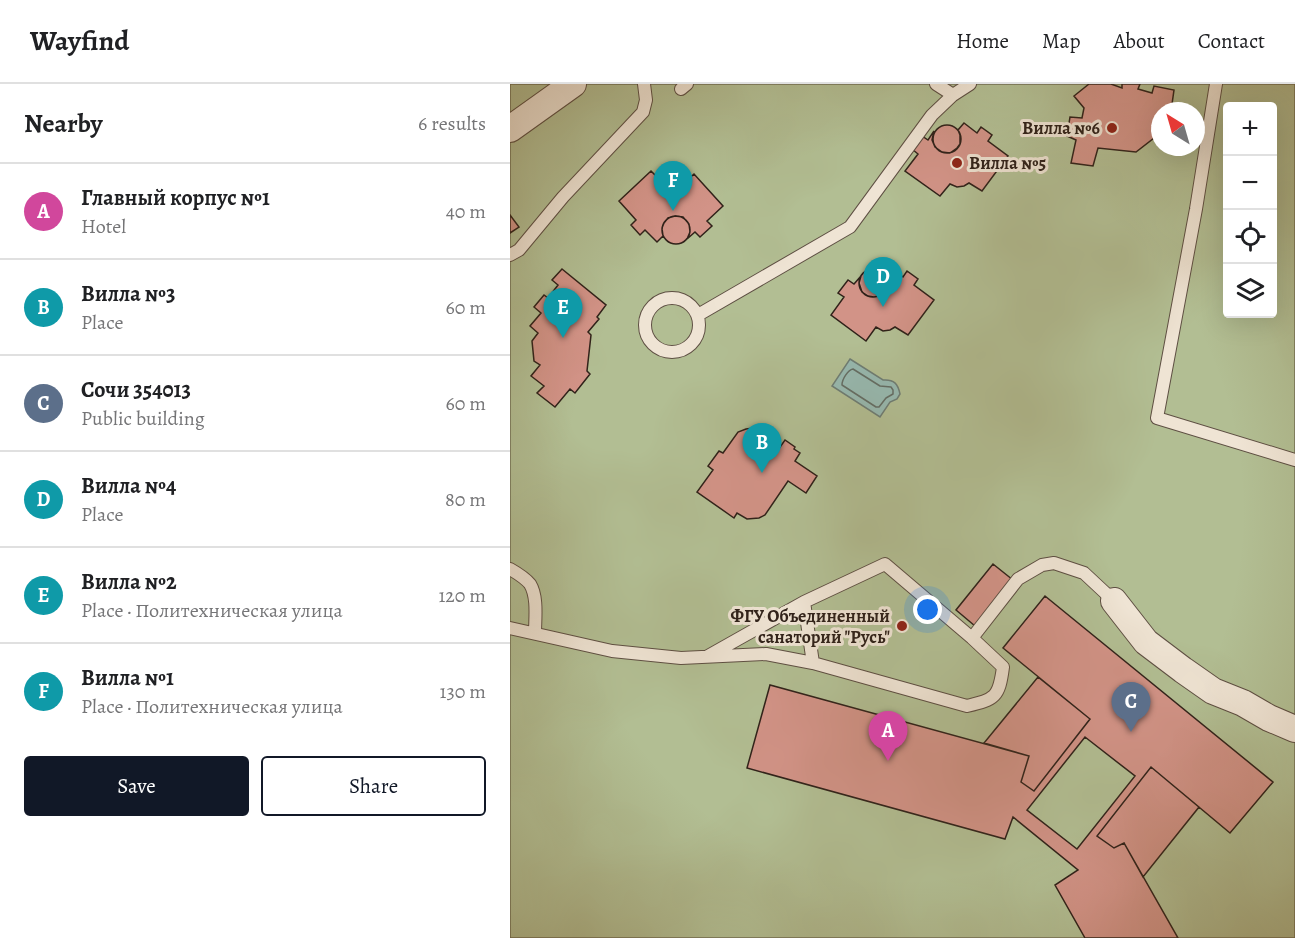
<!DOCTYPE html>
<meta charset="utf-8">
<style>
:root{--surface:#fff;--page:#f6f6f6;--text:#202124;--muted:#757577;--line:#e0e0e0;--accent:#111827}
body{margin:0;font-family:Alegreya,serif;background:var(--page);color:var(--text)}
.controls{position:absolute;right:18px;top:18px;display:grid;overflow:hidden;border-radius:6px;box-shadow:0 6px 24px #0002}
.controls button{width:54px;height:54px;display:grid;place-items:center;padding:0;border:0;border-bottom:2px solid var(--line);background:var(--surface);color:var(--text);font:30px sans-serif}
.compass{position:absolute;left:641px;top:18px;width:54px;height:54px;border-radius:50%;background:var(--surface);box-shadow:0 6px 24px #0002;rotate:323deg}
.you{position:absolute;left:418px;top:526px;width:21px;height:21px;margin:-15px;border:4px solid #fff;border-radius:50%;background:#1a73e8;box-shadow:0 0 0 9px #1a73e833}
.badge{display:grid;place-items:center;width:39px;height:39px;border-radius:50%;background:var(--accent);color:#fff;font-size:20px;font-weight:700}
.pin{position:absolute;translate:-50% -50px;filter:drop-shadow(0 2px 3px #0008)}
.pin::after{content:'';position:absolute;top:32px;width:21px;height:18px;background:inherit;clip-path:polygon(0 0,100% 0,50% 100%)}
.list{margin:0;padding:0;list-style:none}
h2{display:flex;justify-content:space-between;align-items:center;height:78px;margin:0;padding:0 24px;font-size:26px}
h2 small{font-size:20px;font-weight:400;color:var(--muted)}
.list li{display:grid;grid-template-columns:39px 1fr auto;gap:18px;align-items:center;box-sizing:border-box;height:96px;padding:0 24px;border-top:2px solid var(--line)}
.list b{display:block;font-size:22px;white-space:nowrap}
.list p{margin:0;font-size:20px;white-space:nowrap;color:var(--muted)}
.list em{font-size:20px;font-style:normal;color:var(--muted)}
.actions{display:flex;gap:12px;padding:18px 24px}
.actions a{flex:1;padding:14px 0;border:2px solid var(--accent);border-radius:6px;text-align:center;font-size:21px;color:var(--accent)}
.actions .main{background:var(--accent);color:#fff}
.icon{flex:none;width:33px;height:33px;fill:none;stroke:currentColor;stroke-width:2;stroke-linecap:round;stroke-linejoin:round}
.map{position:relative;flex:none;width:785px;height:854px;overflow:hidden}
header{display:flex;align-items:center;gap:36px;box-sizing:border-box;height:84px;padding:0 30px;background:var(--surface);border-bottom:2px solid var(--line)}
header strong{font-size:28px}
nav{display:flex;gap:33px;margin-inline-start:auto;font-size:21px}
main{display:flex}
aside{flex:1;background:var(--surface)}
.map>svg:first-child{display:block}
</style>
<header>
<strong>Wayfind</strong>
<nav><a>Home</a><a>Map</a><a>About</a><a>Contact</a></nav>
</header>
<main>
<aside>
<h2>Nearby<small>6 results</small></h2>
<ul class="list">
<li><span class="badge" style="background:#d1479c">A</span><div><b>Главный корпус №1</b><p>Hotel</p></div><em>40 m</em></li>
<li><span class="badge" style="background:#0f9aa8">B</span><div><b>Вилла №3</b><p>Place</p></div><em>60 m</em></li>
<li><span class="badge" style="background:#5c6f8a">C</span><div><b>Сочи 354013</b><p>Public building</p></div><em>60 m</em></li>
<li><span class="badge" style="background:#0f9aa8">D</span><div><b>Вилла №4</b><p>Place</p></div><em>80 m</em></li>
<li><span class="badge" style="background:#0f9aa8">E</span><div><b>Вилла №2</b><p>Place · Политехническая улица</p></div><em>120 m</em></li>
<li><span class="badge" style="background:#0f9aa8">F</span><div><b>Вилла №1</b><p>Place · Политехническая улица</p></div><em>130 m</em></li>
</ul>
<div class="actions"><a class="main">Save</a><a>Share</a></div>
</aside>
<div class="map">
<svg width="785" height="854" viewBox="0 0 785 854">
<rect width="100%" height="100%" fill="#e7d6bd"/>
<filter id="stains"><feTurbulence type="fractalNoise" baseFrequency=".00333" numOctaves="4"/><feColorMatrix values="0 0 0 0 .2 0 0 0 0 .09 0 0 0 0 .02 0 0 0 .5 -.17"/></filter>
<radialGradient id="worn" r=".72"><stop offset=".6" stop-color="#630" stop-opacity="0"/><stop offset="1" stop-color="#630" stop-opacity=".3"/></radialGradient>
<path fill="#b2be93" stroke="#717056" stroke-width="1.5" fill-rule="evenodd" d="M0 0H785V854H0ZM718 22H762V230H718ZM650 27H686V63H650Z"/>
<path fill="#97b9b0" stroke="#6e7d74" stroke-width="1.5" d="M340 275 373 296C384 295 388 300 390 310L387 315 380 318 370 333 322 302Z"/>
<g fill="none" stroke-linecap="round" stroke-linejoin="round">
<path stroke="#646e65" stroke-width="1.5" d="M343 285 370 302 381 303 383 306V310L376 314 369 323H366L332 301C332 295 338 286 343 285Z"/>
</g>
<path fill="#d29387" stroke="#30221a" stroke-width="1.5" fill-rule="evenodd" d="M579 0H601L612 4V0H630L628 5 642 9 644 2 664 6 661 27H650V36L644 54 626 68 588 64 583 82 561 79 566 56 557 52 560 33 572 34 574 24 564 12Z
M454 39 467 49 471 43 482 51 478 57 498 72 472 107 459 99 454 102 447 103 440 100 430 112 395 87 408 70 402 65 412 52 418 56 424 47 422 56 425 63 432 68 440 69 447 64 450 60V51L448 46Z
M423 55a14 14 0 1 1 28 0a14 14 0 1 1-28 0Z
M141 87 152 98 158 95 165 96 172 101 184 90 213 122 197 137 202 142 190 153 185 148 177 155 180 148 179 140 173 133 165 132 158 134 154 139 152 144 153 152 147 158 135 146 130 151 121 141 126 136 109 117Z
M0 131 9 143 0 149Z
M152 146a14 14 0 1 1 28 0a14 14 0 1 1-28 0Z
M380 183 393 193 397 187 408 195 404 201 424 216 398 251 385 243 380 246 373 247 366 243 356 257 321 231 334 213 328 209 338 196 344 200 351 192 349 199 352 208 358 212 364 213 369 212 377 203V198L374 190Z
M349 199a14 14 0 1 1 28 0a14 14 0 1 1-28 0Z
M52 185 96 221 87 233 89 235 78 248 81 251 77 287 80 290 65 309 60 305 45 323 27 309 34 302 21 292 30 281 24 277 22 257 28 249 20 242 31 229 24 223 34 211 38 214 48 201 42 196Z
M244 344 253 345 259 350 254 357 268 366 275 356 285 363 284 365 290 369 285 377 307 392 296 409 278 397 255 431 249 434 237 435 227 429 224 434 187 408 203 386 198 382 209 367 213 369 228 348 236 345Z
M483 480 503 496 465 542 446 526Z
M535 512 763 698 720 749 641 683 587 752 604 764 614 759 668 854H575L545 801 568 786 503 733 495 755 237 684 260 601 519 672 511 698 524 707 580 635 493 564ZM575 653 625 692 567 765 517 726Z
M528 593 580 635 524 707 511 698 519 672 474 659Z
M641 683 689 723 633 793 614 759 604 764 587 752Z"/>
<g fill="none" stroke-linecap="round" stroke-linejoin="round">
<g stroke="#5e4f43" stroke-width="14">
<path id="lane" d="M426 0 443 11
M706 0 686 125 647 334 785 376
M171 5 177 0
M0 171 9 166 53 113 133 28 136 16 134 0
M135 241a27 27 0 1 1 54 0a27 27 0 1 1-54 0Z
M188 231 340 143 422 31 443 11 460 0
M0 485C7 489 15 494 20 500 28 513 25 535 25 549
M294 518 303 579
M0 544 102 567 171 574 256 570 303 579 457 622C485 615 489 614 493 583L462 554 375 480 294 518 198 572
M462 554 508 495 532 481 544 479 574 489 604 517"/>
</g>
<g stroke="#5e4f43" stroke-width="28">
<path id="street" d="M0 45 63 0
M604 517 636 558 673 586 703 607 733 619 759 634 785 645"/>
</g>
<use href="#lane" stroke="#efe4d4" stroke-width="12"/>
<use href="#street" stroke="#efe4d4" stroke-width="26"/>
</g>
<g fill="#8f2418" stroke="#efe4d4" stroke-width="2">
<circle cx="602" cy="44" r="6"/>
<circle cx="447" cy="79" r="6"/>
<circle cx="392" cy="542" r="6"/>
</g>
<g text-anchor="middle" dominant-baseline="central" stroke-width="6" stroke-linejoin="round" paint-order="stroke">
<g font-size="18" font-weight="bold" fill="#30221a" stroke="#efe4d4" text-anchor="end">
<text x="590" y="44">Вилла №6</text>
<text x="459" y="79" text-anchor="start">Вилла №5</text>
<text x="380" y="532">ФГУ Объединенный<tspan x="380" dy="21">санаторий "Русь"</tspan></text>
</g>
</g>
<rect width="100%" height="100%" filter="url(#stains)"/>
<rect width="100%" height="100%" fill="url(#worn)"/>
</svg>
<div class="controls">
<button>+</button>
<button>−</button>
<button><svg class="icon" aria-label="locate" viewBox="0 0 24 24"><circle cx="12" cy="12" r="6"/><path d="M12 2v4M12 18v4M2 12h4M18 12h4"/></svg></button>
<button><svg class="icon" aria-label="layers" viewBox="0 0 24 24"><path d="M12 4l9 5-9 5-9-5zM3 14l9 5 9-5"/></svg></button>
</div>
<svg class="compass" viewBox="-18 -18 36 36"><path d="M0-13l5 13h-10z" fill="#e53935"/><path d="M0 13l5-13h-10z" fill="#757577"/></svg>
<div class="you"></div>
<div class="pin badge" style="left:378px;top:677px;background:#d1479c">A</div>
<div class="pin badge" style="left:252px;top:389px;background:#0f9aa8">B</div>
<div class="pin badge" style="left:621px;top:648px;background:#5c6f8a">C</div>
<div class="pin badge" style="left:373px;top:223px;background:#0f9aa8">D</div>
<div class="pin badge" style="left:53px;top:254px;background:#0f9aa8">E</div>
<div class="pin badge" style="left:163px;top:127px;background:#0f9aa8">F</div>
</div>
</main>
